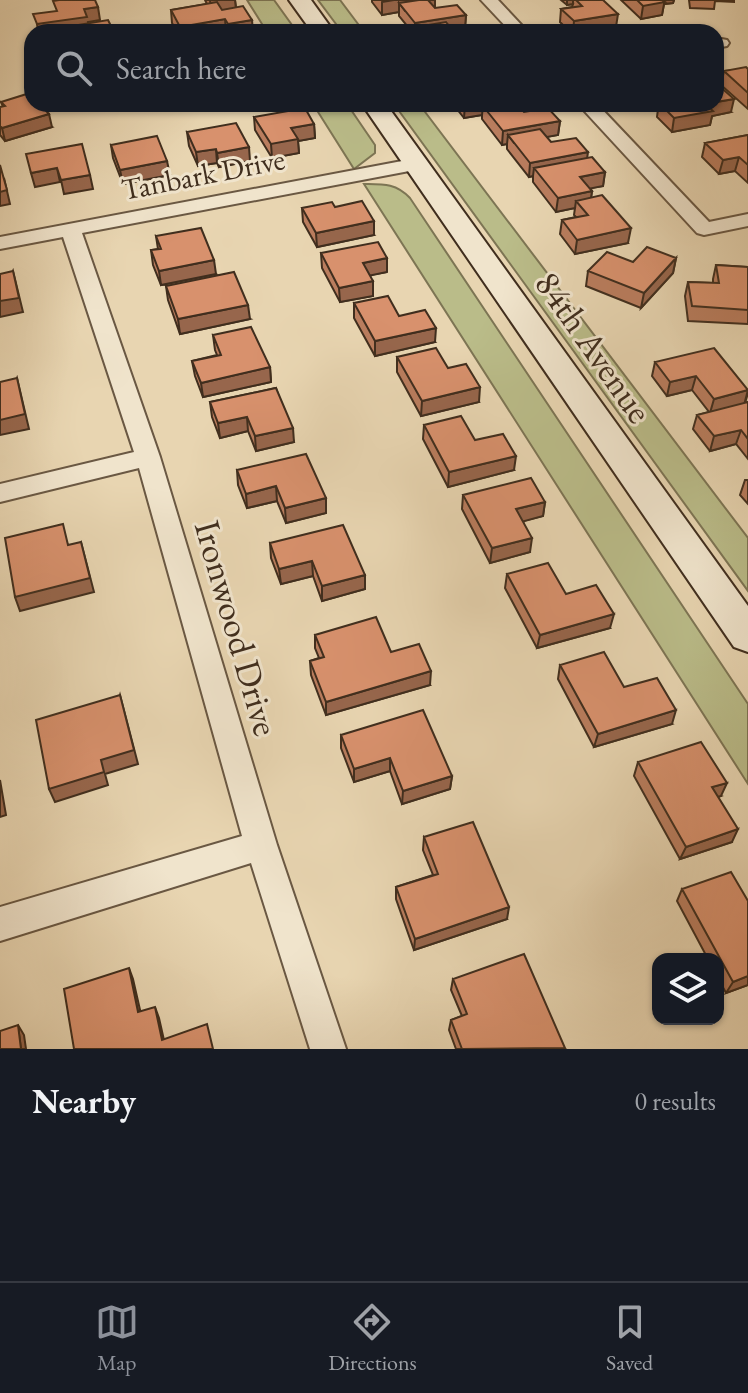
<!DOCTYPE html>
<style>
:root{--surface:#171b24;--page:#20242c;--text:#f1f3f6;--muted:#9ea1a6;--line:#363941;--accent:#8c9099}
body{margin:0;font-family:"EB Garamond",serif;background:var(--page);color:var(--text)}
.controls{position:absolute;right:24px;bottom:24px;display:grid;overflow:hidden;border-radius:16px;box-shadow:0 2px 6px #0004}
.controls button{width:72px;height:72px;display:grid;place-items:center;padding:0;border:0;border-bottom:2px solid var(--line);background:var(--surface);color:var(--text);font:40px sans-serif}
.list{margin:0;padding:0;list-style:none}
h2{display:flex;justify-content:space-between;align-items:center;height:104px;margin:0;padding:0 32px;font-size:34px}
h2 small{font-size:26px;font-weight:400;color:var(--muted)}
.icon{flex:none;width:44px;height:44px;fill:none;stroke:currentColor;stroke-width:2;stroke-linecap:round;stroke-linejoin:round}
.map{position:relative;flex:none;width:748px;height:1049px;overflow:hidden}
.search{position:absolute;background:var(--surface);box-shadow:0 2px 6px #0004;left:24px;right:24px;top:24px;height:88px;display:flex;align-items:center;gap:20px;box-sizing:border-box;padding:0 28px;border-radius:24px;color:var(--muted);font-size:30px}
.sheet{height:232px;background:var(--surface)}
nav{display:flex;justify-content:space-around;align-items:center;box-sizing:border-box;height:112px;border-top:2px solid var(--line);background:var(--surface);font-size:22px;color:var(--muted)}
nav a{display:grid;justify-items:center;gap:4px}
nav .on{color:var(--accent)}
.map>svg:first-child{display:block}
</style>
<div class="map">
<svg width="748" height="1049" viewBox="0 0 748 1049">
<rect width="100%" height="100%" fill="#e8d5b1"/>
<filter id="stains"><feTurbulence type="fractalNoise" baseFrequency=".0025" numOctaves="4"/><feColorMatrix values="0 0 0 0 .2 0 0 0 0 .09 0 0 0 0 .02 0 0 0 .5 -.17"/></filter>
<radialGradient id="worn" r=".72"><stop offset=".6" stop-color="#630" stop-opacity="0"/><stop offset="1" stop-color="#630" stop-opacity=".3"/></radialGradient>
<path fill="#babc89" stroke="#7d7554" stroke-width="2" d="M247 0H274L297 32H267Z
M318 0H340L364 32H342Z
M313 104H347L375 145V153L354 169Z
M394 104H419L748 538V591Z
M364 184C383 184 396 183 410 198L748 704V784Z"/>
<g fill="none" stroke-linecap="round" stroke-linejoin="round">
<g stroke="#6a5843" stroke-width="4">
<path id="street" d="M481 0H498L528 32H511Z
M716 38 727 40 729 43 727 46 716 48Z
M578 104H597L709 222 748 214V226L704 235 697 233Z
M418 158 425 160 427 164 425 168 82 233 160 457 277 845 346 1049H310L251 863 0 941V907L242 836 139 468 0 502V484L134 452 63 237 0 249V237Z"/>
</g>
<g stroke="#402e1e" stroke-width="4">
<path id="secondary" d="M289 0H311L334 32H312Z
M362 104H386L748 606V652L734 647Z"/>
</g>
<use href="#street" fill="#f0e4cc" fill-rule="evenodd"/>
<use href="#secondary" fill="#f0e4cc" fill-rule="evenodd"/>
</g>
<path fill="#ba7d5e" stroke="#402e1e" stroke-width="2" d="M205 0H235L236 7 253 32H177L172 23 171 10 207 4Z
M372 0H435V6L434 7 435 8 466 15 465 28 453 30 454 32H412L399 16V12L382 15 372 2Z
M561 0H603L616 27 585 32H570L560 22 561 9 572 7 573 4 567 5Z
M621 0H674L673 3 664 4 662 15 641 19Z
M689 0H734V2L715 1 714 9 690 8Z
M748 69V109L721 85 724 71Z
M1 102 52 127 5 141 0 135V107H3Z
M453 104H523V107L520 108 524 112 560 121 558 135 546 137 551 142 587 158 605 172 603 186 590 188 592 191 591 198 628 243 575 254 560 234 562 220 576 217 574 215 575 208 556 212 533 182V176L529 177 507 149V144L502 145 482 119V115L464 118Z
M657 104H716L731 112 712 116 710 125 672 132 657 117 658 109 656 107Z
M254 117 314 124 315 138 298 141 299 153 272 158 255 130Z
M187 132 250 161 219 167 217 163 198 166 189 146Z
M748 135V183L735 171 719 174 702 157 705 143Z
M111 145 170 175 123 184 113 158Z
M335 207 374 235 317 247 303 222 302 208Z
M156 236 216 274 161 285 153 265 151 250 158 249Z
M321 253 387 272 370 275 373 296 340 302 322 268Z
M676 258 673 273 641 308 586 286 588 271 633 262Z
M716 265 748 267V324L688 321 685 296 688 282 713 283V279Z
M166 286 250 319 180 334 168 300Z
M354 303 399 316 435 342 375 356 354 318Z
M213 335 270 367 271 382 203 397 195 376 192 361 217 355 215 350Z
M397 357 448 368 479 402 421 416 397 372Z
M655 362 748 393 745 403 748 402V459L736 444 710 451 693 429 697 415 709 412 692 390 667 396 652 376Z
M276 388 294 442 256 451 248 431 220 438 212 417 210 402Z
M424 425 475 440 514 470 448 487 423 439Z
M237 470 326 498V513L286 523 277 501 247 508 238 485Z
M745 480H748V504L740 495Z
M463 495 545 502 543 516 523 521 530 552 490 563 462 509Z
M270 543 365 575V589L322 601 313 576 281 584 271 558Z
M507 574 566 594 610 628 537 648 505 588Z
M315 635 391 652 430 685 326 715 311 675 310 661 319 658 315 648Z
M560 665 672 724 594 747 558 679Z
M341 735 452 776 450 789 402 804 390 771 354 782 341 748Z
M638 762 721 796 718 797 732 842 680 859 634 776Z
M424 837 507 919 414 950 396 899V887L433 875 423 850Z
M682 889 748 985 726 993 718 978V959H708L677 901Z
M453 979 565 1049H456L449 1030 451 1020 462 1016 451 990Z"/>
<path fill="#97664c" stroke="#402e1e" stroke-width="2" d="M210 0H235L236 10 211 13Z
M394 0H435V6L405 11 399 3V12L382 15V2Z
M567 0H573V4L567 5Z
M653 0H674L673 3 664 4 662 15 641 19 643 6Z
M98 7 100 20 88 22 90 30 60 28 61 32H38L37 24 84 9Z
M618 14 616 27 585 32H573L574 21Z
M466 15 465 28 441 32 417 27V32H415V23Z
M225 19 226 32H180V27Z
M252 20 253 32H229L228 24Z
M734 99 731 112 712 116 710 125 672 132 674 118 706 104H716V102Z
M465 104H523V107L489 113 483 106 482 115 464 118Z
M49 114 52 127 5 141 2 128Z
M560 121 558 135 514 143 508 135 507 144 502 145 503 131Z
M314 124 315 138 298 141 299 153 272 158 271 144 291 128Z
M249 147 250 161 219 167 217 153Z
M216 149 217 163 198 166 196 152Z
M588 152 586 166 534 168 533 176 529 177 530 163Z
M739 157 735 171 719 174 723 160Z
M167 161 170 175 123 184 120 170Z
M57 168 60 182 35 187 31 173Z
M605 172 603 186 578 191 580 177Z
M90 175 93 189 64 194 61 180Z
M4 178 10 204 0 206V192Z
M592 191 590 205 576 201 575 208 556 212 558 198Z
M374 221V235L317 247 316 233Z
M631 228 628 243 575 254 577 240Z
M387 258V272L363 277V263Z
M676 258 673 273 641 308 644 293Z
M214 260 216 274 161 285 159 271Z
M13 271 23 312 0 317V301Z
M373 281V296L340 302 339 288Z
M248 305 250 319 180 334 178 319Z
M436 328 435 342 375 356V341Z
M270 367 271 382 203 397 201 383Z
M696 376 692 390 667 396 670 382Z
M17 378 29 429 0 435V420Z
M480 387 479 402 421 416 422 401Z
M748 390 744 405 710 413 714 399Z
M247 417 248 431 220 438 218 423Z
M293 428 294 442 256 451 255 436Z
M741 430 736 444 710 451 714 436Z
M516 456 514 470 448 487 449 472Z
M276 486 277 501 247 508 246 494Z
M326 498V513L286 523 285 508Z
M545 502 543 516 514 524 516 509Z
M532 538 530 552 490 563 492 548Z
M81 542 94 592 20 611 15 597Z
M312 561 313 576 281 584 279 569Z
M365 575V589L322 601V586Z
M614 614 610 628 537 648 540 635Z
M431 671 430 685 326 715V702Z
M120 695 138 764 105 774 108 785 55 802 49 789 101 760Z
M676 710 672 724 594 747 598 734Z
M390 758V771L354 782V769Z
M452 776 450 789 402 804 403 791Z
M0 780 6 815 0 817Z
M727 783 721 796 707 800 712 787Z
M738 829 732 842 680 859 686 847Z
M509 907 507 919 414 950 415 939Z
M129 968 133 979 143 1023 138 1012Z
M748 976V985L726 993 733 982Z
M155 1007 159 1018 166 1049 162 1040Z
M18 1025 24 1035 26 1049H21Z"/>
<path fill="#d8916d" stroke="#402e1e" stroke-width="2" d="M59 0H95L98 7 84 9 87 17 37 24 33 14 57 11 53 1Z
M419 0H428L435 8 457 5 466 15 415 23 399 3Z
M576 0H603L618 14 574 21 561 9 582 6Z
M637 0H662L665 2 643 6Z
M217 2 222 10 243 6 252 20 228 24 225 19 180 27 171 10Z
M108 20 114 32H62L60 28Z
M446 22 454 32H421L417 27Z
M476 28 480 32H454Z
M211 29 212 32H192Z
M746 67 748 69V93L724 71Z
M716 83 734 99 716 102Z
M30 93 32 95V104H40L49 114 2 128 0 126V107L5 106 1 102Z
M492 104H517L524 112 548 108 560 121 503 131 483 106Z
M660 104H706L713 111 674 118Z
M305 108 314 124 291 128 298 139 271 144 254 117Z
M236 123 249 147 217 153 216 149 196 152 187 132Z
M540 129 551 142 576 138 588 152 530 163 508 135Z
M748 135V165L739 157 723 160 705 143Z
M157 136 167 161 120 170 111 145Z
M82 144 90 175 61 180 57 168 31 173 26 154Z
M592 157 605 172 580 177 592 191 558 198 534 168Z
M0 165 7 190 0 192Z
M602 195 631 228 577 240 562 220 588 215 576 201Z
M362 201 374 221 316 233 302 208 332 202 335 207Z
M201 228 214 260 159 271 151 250 161 249 156 236Z
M378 242 387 258 363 263 373 281 339 288 321 253Z
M647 247 676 258 644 293 588 271 607 252 633 262Z
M716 265 748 267V310L692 306 688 282 719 283Z
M13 271 19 298 0 301V274Z
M234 272 248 305 178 319 166 286Z
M388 296 399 316 425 310 436 328 375 341 354 303Z
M251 327 270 367 201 383 192 361 221 355 213 335Z
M436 348 448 368 466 364 480 387 422 401 397 357Z
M714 348 748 390 714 399 696 376 670 382 655 362Z
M17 378 25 414 0 420V382Z
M276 388 293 428 255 436 247 417 218 423 210 402Z
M748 402V439L741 430 714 436 697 415Z
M461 416 475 440 503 434 516 456 449 472 424 425Z
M306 454 326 498 285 508 276 486 246 494 237 470Z
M531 478 545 502 516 509 532 538 492 548 463 495Z
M63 524 68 545 81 542 90 578 15 597 5 538Z
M343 525 365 575 322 586 312 561 279 569 270 543Z
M548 563 566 594 596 585 614 614 540 635 507 574Z
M376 617 391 652 419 644 431 671 326 702 310 661 324 657 315 635Z
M604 652 624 687 657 678 676 710 598 734 560 665Z
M120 695 134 750 101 760 104 772 49 789 36 720Z
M423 710 452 776 403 791 390 758 354 769 341 735Z
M701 742 727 783 712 787 738 829 686 847 638 762Z
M473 822 509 907 415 939 396 887 438 874 424 837Z
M731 872 748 901V976L733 982 682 889Z
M524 954 565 1048 462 1049 451 1020 467 1014 453 979Z
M129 968 138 1012 155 1007 162 1040 207 1024 213 1049H74L64 989Z
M18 1025 21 1049H0V1031Z"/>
<g text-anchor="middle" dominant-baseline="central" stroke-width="6" stroke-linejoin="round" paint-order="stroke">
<g font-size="30" fill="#402e1e" stroke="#f0e4cc">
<text transform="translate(203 174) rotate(-11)">Tanbark Drive</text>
</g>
<g font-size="36" fill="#402e1e" stroke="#f0e4cc">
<text transform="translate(594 347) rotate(55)">84th Avenue</text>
<text transform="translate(237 628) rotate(74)">Ironwood Drive</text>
</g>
</g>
<rect width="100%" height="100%" filter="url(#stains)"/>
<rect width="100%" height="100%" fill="url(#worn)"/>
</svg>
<div class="controls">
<button><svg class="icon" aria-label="layers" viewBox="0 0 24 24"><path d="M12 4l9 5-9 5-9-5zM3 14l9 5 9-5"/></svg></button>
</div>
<div class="search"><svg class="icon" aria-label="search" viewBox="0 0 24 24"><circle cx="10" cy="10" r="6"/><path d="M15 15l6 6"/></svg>Search here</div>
</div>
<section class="sheet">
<h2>Nearby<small>0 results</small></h2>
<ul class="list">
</ul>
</section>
<nav>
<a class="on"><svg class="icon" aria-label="map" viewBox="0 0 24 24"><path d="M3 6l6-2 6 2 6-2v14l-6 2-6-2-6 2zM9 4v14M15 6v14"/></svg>Map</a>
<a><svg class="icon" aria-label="directions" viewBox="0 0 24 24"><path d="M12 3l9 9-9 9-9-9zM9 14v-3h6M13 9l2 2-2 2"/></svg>Directions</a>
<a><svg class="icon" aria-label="saved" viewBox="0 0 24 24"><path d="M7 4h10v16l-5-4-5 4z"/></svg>Saved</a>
</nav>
